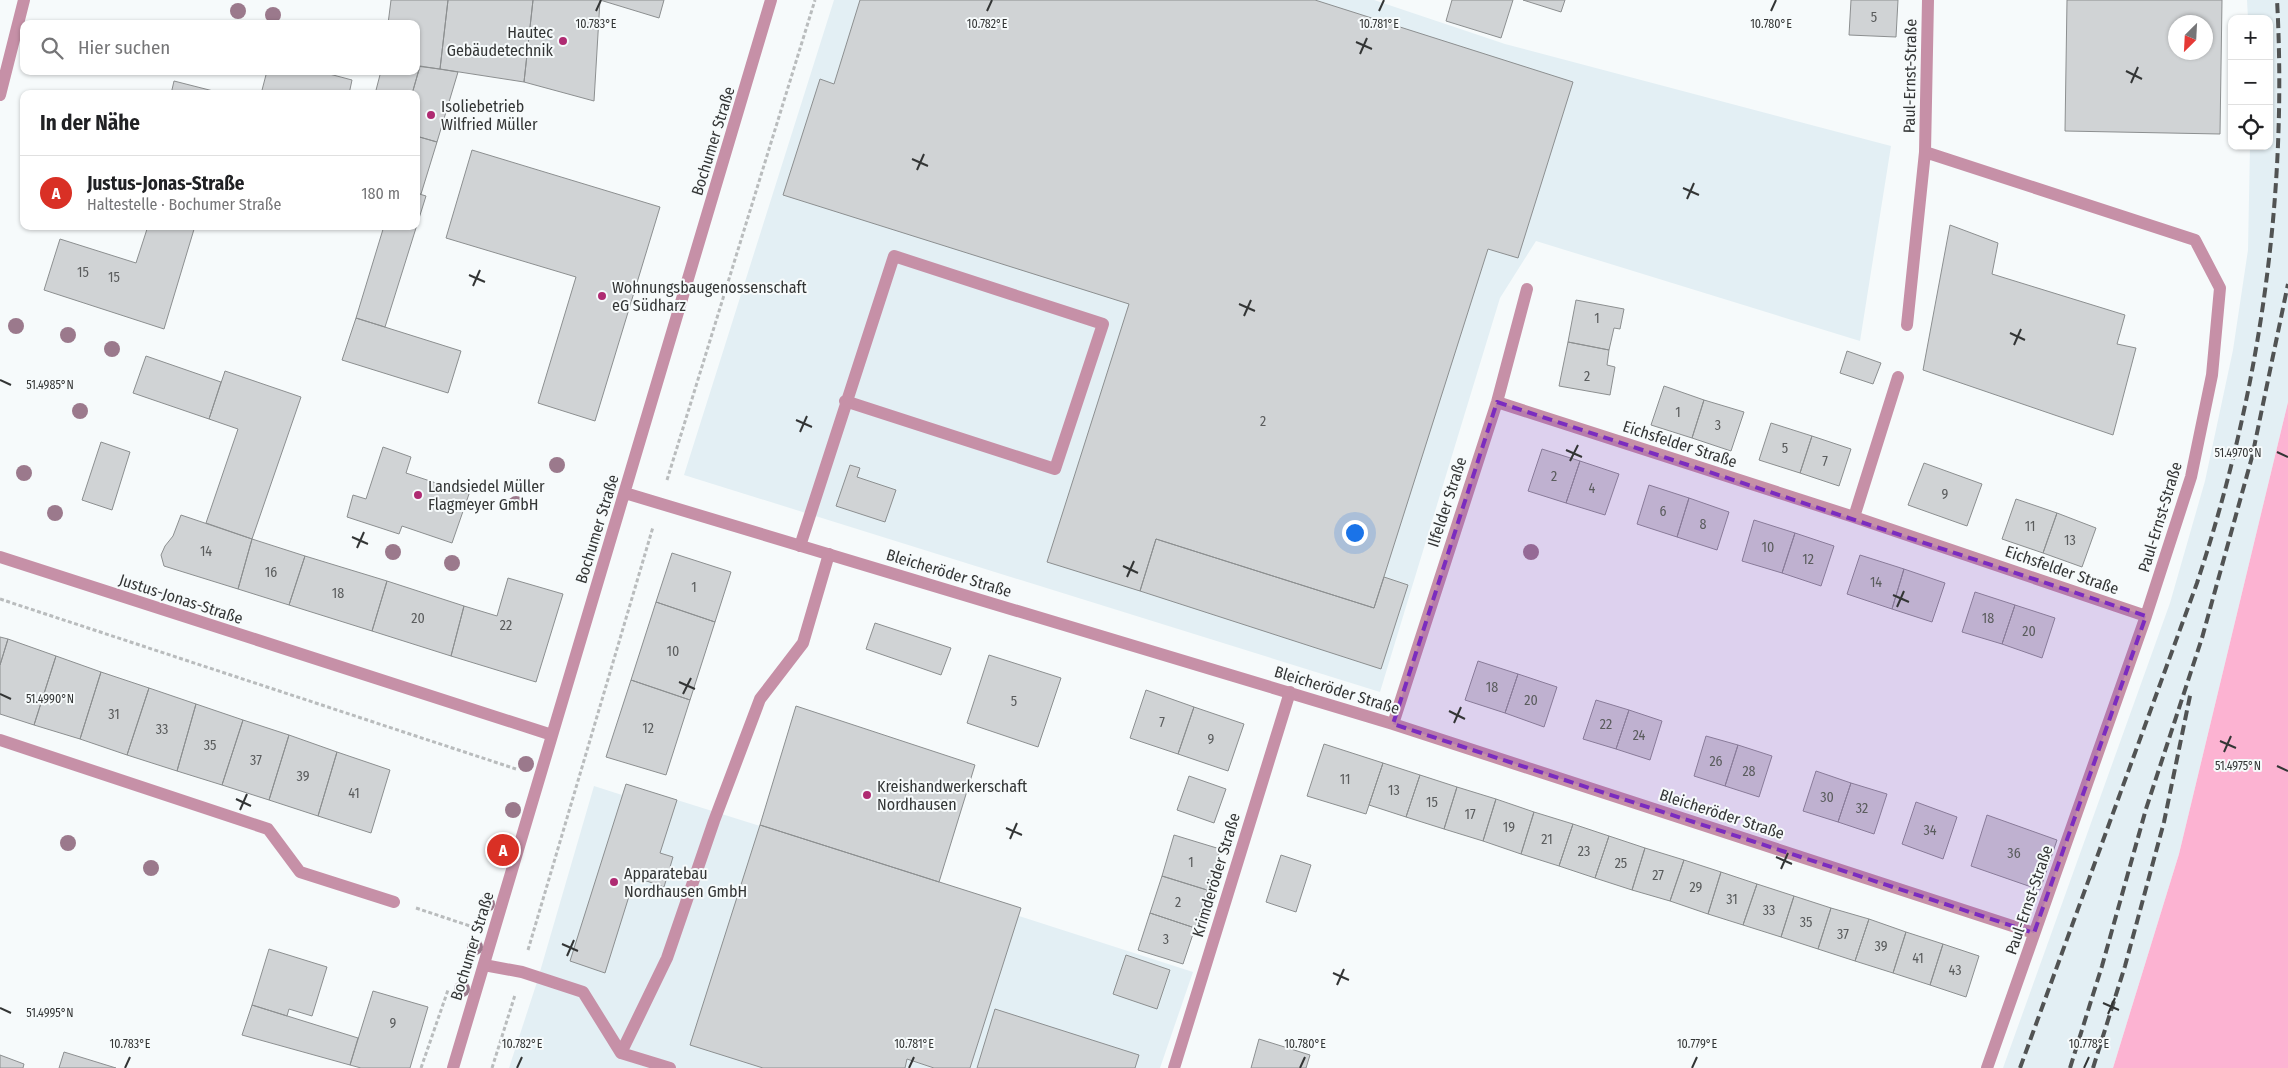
<!DOCTYPE html>
<html lang="de">
<meta charset="utf-8">
<style>
:root{--surface:#fff;--page:#f2f2f2;--text:#202124;--muted:#757577;--line:#e0e0e0;--accent:#d93025}
body{margin:0;font-family:"Fira Sans Condensed",sans-serif;background:var(--page);color:var(--text)}
.controls{position:absolute;right:15px;top:15px;display:grid;overflow:hidden;border-radius:10px;box-shadow:0 1px 4px #0004}
.controls button{width:45px;height:45px;display:grid;place-items:center;padding:0;border:0;border-bottom:1px solid var(--line);background:var(--surface);color:var(--text);font:25px sans-serif}
.compass{position:absolute;left:2168px;top:15px;width:45px;height:45px;border-radius:50%;background:var(--surface);box-shadow:0 1px 4px #0004;rotate:204deg}
.you{position:absolute;left:1354px;top:532px;width:18px;height:18px;margin:-12px;border:4px solid #fff;border-radius:50%;background:#1a73e8;box-shadow:0 0 0 8px #1a73e833}
.badge{display:grid;place-items:center;width:32px;height:32px;border-radius:50%;background:var(--accent);color:#fff;font-size:16px;font-weight:700}
.pin{position:absolute;translate:-50% -50%;border:2px solid #fff;box-shadow:0 1px 5px #0006}
.list{margin:0;padding:0;list-style:none}
h2{display:flex;justify-content:space-between;align-items:center;height:65px;margin:0;padding:0 20px;font-size:21px}
h2 small{font-size:16px;font-weight:400;color:var(--muted)}
.list li{display:grid;grid-template-columns:32px 1fr auto;gap:15px;align-items:center;box-sizing:border-box;height:75px;padding:0 20px;border-top:1px solid var(--line)}
.list b{display:block;font-size:19px;white-space:nowrap}
.list p{margin:0;font-size:16px;white-space:nowrap;color:var(--muted)}
.list em{font-size:16px;font-style:normal;color:var(--muted)}
.icon{flex:none;width:28px;height:28px;fill:none;stroke:currentColor;stroke-width:2;stroke-linecap:round;stroke-linejoin:round}
.map{position:relative;flex:none;width:2288px;height:1068px;overflow:hidden}
.search{position:absolute;background:var(--surface);box-shadow:0 1px 4px #0004;left:20px;top:20px;width:400px;height:55px;display:flex;align-items:center;gap:12px;box-sizing:border-box;padding:0 18px;border-radius:10px;color:var(--muted);font-size:19px}
.panel{position:absolute;background:var(--surface);box-shadow:0 1px 4px #0004;left:20px;top:90px;width:400px;height:140px;border-radius:10px}
.map>svg:first-child{display:block}
</style>
<div class="map">
<svg width="2288" height="1068" viewBox="0 0 2288 1068">
<rect width="100%" height="100%" fill="#f6fafb"/>
<path fill="#e3eff4" d="M834 0H1374L1505 44 1891 146 1860 341 1536 241 1500 298 1380 692 684 475Z
M2247 0H2288V402L2179 854 2113 1068H2003L2170 603 2205 481 2233 350 2248 250 2250 146H2269V19H2248Z
M626 784 1021 908 1019 916 1193 972 1160 1068H509L537 982 594 786 622 795Z"/>
<path fill="#fcb3d2" d="M2288 402V1068H2113L2179 854Z"/>
<path fill="#d0d3d5" stroke="#8c8f90" fill-rule="evenodd" d="M391 0H448L440 69 416 66V24H388Z
M448 0H533L524 82 440 69Z
M533 0H600L594 101 524 82Z
M600 0H664L659 18Z
M860 0H1315L1573 82 1518 258 1488 249 1374 608 1156 539 1140 591 1047 562 1129 304 783 195 820 79 834 84Z
M1452 0H1513L1501 38 1446 21Z
M1523 0H1565L1561 12Z
M1851 0H1898L1896 37 1849 35Z
M2067 0H2222L2220 134 2065 131ZM2176 22H2206V52H2176Z
M416 66H420L412 94H375L381 71H416Z
M420 66 458 72 437 142 416 136V94H412Z
M267 71H318L352 80 349 94H261Z
M174 81 225 94H171Z
M416 136 437 142 421 194 416 193Z
M472 150 660 207 595 421 538 403 576 277 446 238Z
M416 193 426 196 385 327 356 318 384 226H416Z
M1950 225 1998 243 1992 274 2125 315 2117 344 2136 348 2113 435 1923 370Z
M148 226H195L164 329 44 290 60 239 136 263Z
M1576 300 1624 309 1620 329 1614 328 1609 350 1568 342Z
M356 318 461 351 448 393 342 360Z
M1568 342 1609 350 1607 365 1615 367 1610 395 1559 386Z
M1847 351 1881 363 1873 384 1840 373Z
M146 356 221 382 209 419 133 393Z
M225 371 301 397 252 539 206 523 238 429 209 419Z
M1664 386 1704 400 1692 438 1651 425Z
M1704 400 1744 412 1731 451 1692 438Z
M1771 423 1812 436 1800 473 1759 460Z
M1812 436 1851 449 1839 486 1800 473Z
M101 442 130 452 112 510 82 500Z
M383 447 411 457 406 473 469 494 452 543 402 526 399 534 347 517 353 495 366 499Z
M1542 449 1580 461 1566 503 1528 491Z
M1580 461 1619 474 1605 515 1566 503Z
M1924 463 1982 484 1967 526 1908 505Z
M850 465 860 468 857 477 896 490 885 522 836 506Z
M1649 485 1689 498 1677 537 1637 524Z
M1689 498 1729 512 1717 550 1677 537Z
M2016 499 2057 513 2043 553 2002 539Z
M2057 513 2096 528 2082 567 2043 553Z
M181 515 252 539 238 589 164 566 161 555 165 546 173 536Z
M1754 520 1795 533 1782 573 1742 561Z
M1795 533 1834 546 1821 586 1782 573Z
M252 539 305 556 289 605 238 589Z
M1156 539 1374 608 1384 577 1408 585 1381 669 1140 591Z
M672 553 731 572 715 622 656 602Z
M1860 555 1904 569 1892 609 1847 594Z
M305 556 387 581 372 631 289 605Z
M1904 569 1945 583 1932 622 1892 609Z
M508 578 563 594 536 682 451 656 464 606 497 616Z
M387 581 464 606 451 656 372 631Z
M1975 592 2015 605 2002 644 1962 632Z
M656 602 715 622 690 700 631 680Z
M2015 605 2055 618 2042 658 2002 644Z
M875 623 951 648 941 675 866 649Z
M0 637 8 639 0 665Z
M8 639 56 656 34 725 0 714V665Z
M989 655 1061 678 1038 747 967 723Z
M56 656 101 672 80 739 34 725Z
M1478 661 1518 674 1505 713 1465 700Z
M101 672 149 688 127 755 80 739Z
M1518 674 1557 687 1544 727 1505 713Z
M631 680 690 700 666 775 606 757Z
M149 688 196 704 177 771 127 755Z
M1146 690 1194 707 1178 754 1130 738Z
M1596 700 1629 710 1616 749 1583 739Z
M196 704 243 720 222 785 177 771Z
M796 706 975 765 939 882 760 825Z
M1194 707 1244 724 1228 771 1178 754Z
M1629 710 1662 721 1650 760 1616 749Z
M243 720 289 735 269 800 222 785Z
M289 735 337 752 318 816 269 800Z
M1706 736 1738 745 1725 786 1694 776Z
M1324 744 1383 763 1366 814 1307 796Z
M1738 745 1772 756 1759 797 1725 786Z
M337 752 390 770 371 833 318 816Z
M1383 763 1420 775 1406 817 1369 805Z
M1816 771 1851 783 1838 822 1803 811Z
M1420 775 1457 787 1444 829 1406 817Z
M1189 776 1226 789 1214 823 1177 810Z
M1851 783 1887 794 1874 834 1838 822Z
M626 784 677 800 660 853 673 857 664 887 635 877 605 973 570 961Z
M1457 787 1496 799 1483 841 1444 829Z
M1496 799 1534 812 1521 854 1483 841Z
M1916 802 1957 817 1943 859 1902 844Z
M1534 812 1573 824 1559 866 1521 854Z
M1987 815 2057 840 2040 890 1971 866Z
M1573 824 1609 836 1595 878 1559 866Z
M760 825 1021 908 970 1068H934L907 1059 905 1068H763L690 1045Z
M1174 835 1220 849 1207 890 1162 876Z
M1609 836 1645 848 1632 890 1595 878Z
M1645 848 1684 860 1670 901 1632 890Z
M1281 855 1311 865 1296 912 1266 902Z
M1684 860 1721 872 1708 914 1670 901Z
M1721 872 1757 884 1743 925 1708 914Z
M1162 876 1207 890 1195 928 1150 913Z
M1757 884 1794 896 1781 937 1743 925Z
M1794 896 1831 908 1818 949 1781 937Z
M1831 908 1869 919 1855 961 1818 949Z
M1150 913 1195 928 1183 964 1138 950Z
M1869 919 1906 932 1893 973 1855 961Z
M1906 932 1943 944 1930 985 1893 973Z
M1943 944 1979 956 1966 997 1930 985Z
M269 949 327 967 312 1016 289 1009 287 1016 252 1005Z
M1126 955 1170 970 1157 1009 1113 994Z
M373 991 428 1007 410 1068H361L350 1065Z
M252 1005 358 1038 350 1065 242 1035Z
M995 1009 1139 1055 1135 1068H977Z
M1259 1039 1310 1055 1306 1068H1251Z
M64 1052 116 1068H59Z
M0 1055 24 1064 23 1068H0Z"/>
<g fill="none" stroke-linecap="round" stroke-linejoin="round">
<path stroke="#b9bcbd" stroke-width="3" stroke-dasharray="4 2.5" stroke-linecap="butt" d="M667 480 815 0
M0 599 516 769
M416 908 470 926
M528 950 653 527
M421 1068 448 990
M492 1068 515 995"/>
<path stroke="#c690a7" stroke-width="12" d="M800 546 894 256 1103 324 1055 469 845 401
M484 965 522 972 583 992 621 1053 670 1068
M621 1053 667 958 714 821 760 699 803 643 829 554"/>
<path stroke="#c690a7" stroke-width="12" d="M0 95 24 0
M1925 152 2195 240 2220 288 2212 375 2191 477 2146 616 1987 1068
M1907 325 1925 152 1928 0
M1497 402 1854 517 2146 616
M625 493 1393 724 2034 933
M1854 517 1898 377
M0 557 552 735
M1393 724 1497 402 1527 289
M0 740 268 829 300 872 394 902
M453 1068 771 0
M1174 1068 1290 692"/>
<path stroke="#515353" stroke-width="4" stroke-dasharray="10 5" stroke-linecap="butt" d="M2020 1068 2197 583C2259 396 2288 197 2277 0
M2070 1068 2102 966 2146 809 2202 638 2252 457 2288 284
M2093 1068 2125 966 2164 822 2191 691"/>
</g>
<g fill="#9b798c">
<circle cx="238" cy="11" r="8"/>
<circle cx="273" cy="15" r="8"/>
<circle cx="16" cy="326" r="8"/>
<circle cx="68" cy="335" r="8"/>
<circle cx="112" cy="349" r="8"/>
<circle cx="80" cy="411" r="8"/>
<circle cx="557" cy="465" r="8"/>
<circle cx="24" cy="473" r="8"/>
<circle cx="516" cy="504" r="8"/>
<circle cx="55" cy="513" r="8"/>
<circle cx="393" cy="552" r="8"/>
<circle cx="1531" cy="552" r="8"/>
<circle cx="452" cy="563" r="8"/>
<circle cx="526" cy="764" r="8"/>
<circle cx="513" cy="810" r="8"/>
<circle cx="68" cy="843" r="8"/>
<circle cx="151" cy="868" r="8"/>
<circle cx="487" cy="904" r="8"/>
<circle cx="475" cy="947" r="8"/>
<circle cx="462" cy="989" r="8"/>
</g>
<path fill="#7b2cbf" fill-opacity="0.2" stroke="#7b2cbf" stroke-width="4" stroke-dasharray="10 6" stroke-linejoin="round" d="M1497 402 2146 616 2034 933 1393 724Z"/>
<path fill="none" stroke="#333535" stroke-width="2" d="M596 11 601 0M987 11 992 0M1379 11 1384 0M1771 11 1776 0M1356 42 1372 49M1360 54 1367 38M2126 71 2142 79M2131 83 2138 67M912 159 928 166M917 170 924 154M1683 188 1699 195M1687 199 1694 183M469 275 485 282M473 286 480 270M1239 304 1255 311M1244 316 1251 300M2010 333 2025 340M2014 345 2021 329M0 380 11 385M796 420 812 427M800 432 807 416M1566 450 1582 457M2277 452 2288 457M1570 461 1578 445M352 537 368 544M357 548 364 532M1123 566 1138 573M1127 577 1134 561M1893 595 1909 602M1897 607 1904 591M679 682 695 689M0 694 11 699M683 694 691 678M1449 711 1465 719M1454 723 1461 707M2220 741 2236 748M2224 752 2231 736M2277 766 2288 771M236 799 251 806M240 810 247 794M1006 828 1022 835M1010 839 1017 823M1776 857 1792 864M1781 869 1788 853M562 944 578 951M567 956 574 940M1333 973 1349 980M1337 985 1344 969M2103 1003 2119 1010M0 1008 11 1013M2108 1014 2115 998M125 1068 130 1057M517 1068 522 1057M909 1068 914 1057M1300 1068 1305 1057M1692 1068 1697 1057M2084 1068 2089 1057"/>
<g fill="#af2b72" stroke="#f6fafb" stroke-width="2">
<circle cx="563" cy="41" r="5"/>
<circle cx="431" cy="115" r="5"/>
<circle cx="602" cy="296" r="5"/>
<circle cx="418" cy="495" r="5"/>
<circle cx="867" cy="795" r="5"/>
<circle cx="614" cy="882" r="5"/>
</g>
<g text-anchor="middle" dominant-baseline="central" stroke-width="4" stroke-linejoin="round" paint-order="stroke">
<g font-size="14" fill="#5a5c5d">
<text x="1874" y="17">5</text>
<text x="83" y="272">15</text>
<text x="114" y="277">15</text>
<text x="1597" y="318">1</text>
<text x="1587" y="376">2</text>
<text x="1678" y="412">1</text>
<text x="1263" y="421">2</text>
<text x="1718" y="425">3</text>
<text x="1785" y="448">5</text>
<text x="1825" y="461">7</text>
<text x="1554" y="476">2</text>
<text x="1592" y="488">4</text>
<text x="1945" y="494">9</text>
<text x="1663" y="511">6</text>
<text x="1703" y="524">8</text>
<text x="2030" y="526">11</text>
<text x="2070" y="540">13</text>
<text x="1768" y="547">10</text>
<text x="206" y="551">14</text>
<text x="1808" y="559">12</text>
<text x="271" y="572">16</text>
<text x="1876" y="582">14</text>
<text x="694" y="587">1</text>
<text x="338" y="593">18</text>
<text x="418" y="618">20</text>
<text x="1988" y="618">18</text>
<text x="506" y="625">22</text>
<text x="2029" y="631">20</text>
<text x="673" y="651">10</text>
<text x="1492" y="687">18</text>
<text x="1531" y="700">20</text>
<text x="1014" y="701">5</text>
<text x="114" y="714">31</text>
<text x="1162" y="722">7</text>
<text x="1606" y="724">22</text>
<text x="648" y="728">12</text>
<text x="162" y="729">33</text>
<text x="1639" y="735">24</text>
<text x="1211" y="739">9</text>
<text x="210" y="745">35</text>
<text x="256" y="760">37</text>
<text x="1716" y="761">26</text>
<text x="1749" y="771">28</text>
<text x="303" y="776">39</text>
<text x="1345" y="779">11</text>
<text x="1394" y="790">13</text>
<text x="354" y="793">41</text>
<text x="1827" y="797">30</text>
<text x="1432" y="802">15</text>
<text x="1862" y="808">32</text>
<text x="1470" y="814">17</text>
<text x="1509" y="827">19</text>
<text x="1930" y="830">34</text>
<text x="1547" y="839">21</text>
<text x="1584" y="851">23</text>
<text x="2014" y="853">36</text>
<text x="1191" y="862">1</text>
<text x="1621" y="863">25</text>
<text x="1658" y="875">27</text>
<text x="1696" y="887">29</text>
<text x="1732" y="899">31</text>
<text x="1178" y="902">2</text>
<text x="1769" y="910">33</text>
<text x="1806" y="922">35</text>
<text x="1843" y="934">37</text>
<text x="1166" y="939">3</text>
<text x="1881" y="946">39</text>
<text x="1918" y="958">41</text>
<text x="1955" y="970">43</text>
<text x="393" y="1023">9</text>
</g>
<g font-size="16" fill="#333535" stroke="#f6fafb" text-anchor="start">
<text x="553" y="32" text-anchor="end">Hautec<tspan x="553" dy="18">Gebäudetechnik</tspan></text>
<text x="441" y="106">Isoliebetrieb<tspan x="441" dy="18">Wilfried Müller</tspan></text>
<text x="612" y="287">Wohnungsbaugenossenschaft<tspan x="612" dy="18">eG Südharz</tspan></text>
<text x="428" y="486">Landsiedel Müller<tspan x="428" dy="18">Flagmeyer GmbH</tspan></text>
<text x="877" y="786">Kreishandwerkerschaft<tspan x="877" dy="18">Nordhausen</tspan></text>
<text x="624" y="873">Apparatebau<tspan x="624" dy="18">Nordhausen GmbH</tspan></text>
</g>
<g font-size="16" fill="#333535" stroke="#f6fafb">
<text transform="translate(1910 76) rotate(-89)">Paul-Ernst-Straße</text>
<text transform="translate(713 141) rotate(-73)">Bochumer Straße</text>
<text transform="translate(1680 444) rotate(18)">Eichsfelder Straße</text>
<text transform="translate(1447 502) rotate(-72)">Ilfelder Straße</text>
<text transform="translate(2160 517) rotate(-73)">Paul-Ernst-Straße</text>
<text transform="translate(597 529) rotate(-73)">Bochumer Straße</text>
<text transform="translate(2062 570) rotate(19)">Eichsfelder Straße</text>
<text transform="translate(949 573) rotate(17)">Bleicheröder Straße</text>
<text transform="translate(181 599) rotate(18)">Justus-Jonas-Straße</text>
<text transform="translate(1337 690) rotate(17)">Bleicheröder Straße</text>
<text transform="translate(1722 814) rotate(18)">Bleicheröder Straße</text>
<text transform="translate(1216 875) rotate(-73)">Krimderöder Straße</text>
<text transform="translate(2029 900) rotate(-71)">Paul-Ernst-Straße</text>
<text transform="translate(472 946) rotate(-73)">Bochumer Straße</text>
</g>
</g>
<g font-size="12" text-anchor="middle" fill="#333535" stroke="#f6fafb" stroke-width="4" stroke-linejoin="round" paint-order="stroke">
<text x="596" y="28">10.783°E</text>
<text x="987" y="28">10.782°E</text>
<text x="1379" y="28">10.781°E</text>
<text x="1771" y="28">10.780°E</text>
<text x="50" y="389">51.4985°N</text>
<text x="2238" y="457">51.4970°N</text>
<text x="50" y="703">51.4990°N</text>
<text x="2238" y="770">51.4975°N</text>
<text x="50" y="1017">51.4995°N</text>
<text x="130" y="1048">10.783°E</text>
<text x="522" y="1048">10.782°E</text>
<text x="914" y="1048">10.781°E</text>
<text x="1305" y="1048">10.780°E</text>
<text x="1697" y="1048">10.779°E</text>
<text x="2089" y="1048">10.778°E</text>
</g>
</svg>
<div class="controls">
<button>+</button>
<button>−</button>
<button><svg class="icon" aria-label="locate" viewBox="0 0 24 24"><circle cx="12" cy="12" r="6"/><path d="M12 2v4M12 18v4M2 12h4M18 12h4"/></svg></button>
</div>
<svg class="compass" viewBox="-18 -18 36 36"><path d="M0-13l5 13h-10z" fill="#e53935"/><path d="M0 13l5-13h-10z" fill="#757577"/></svg>
<div class="you"></div>
<div class="pin badge" style="left:503px;top:850px">A</div>
<div class="search"><svg class="icon" aria-label="search" viewBox="0 0 24 24"><circle cx="10" cy="10" r="6"/><path d="M15 15l6 6"/></svg>Hier suchen</div>
<section class="panel">
<h2>In der Nähe<small></small></h2>
<ul class="list">
<li><span class="badge">A</span><div><b>Justus-Jonas-Straße</b><p>Haltestelle · Bochumer Straße</p></div><em>180 m</em></li>
</ul>
</section>
</div>
